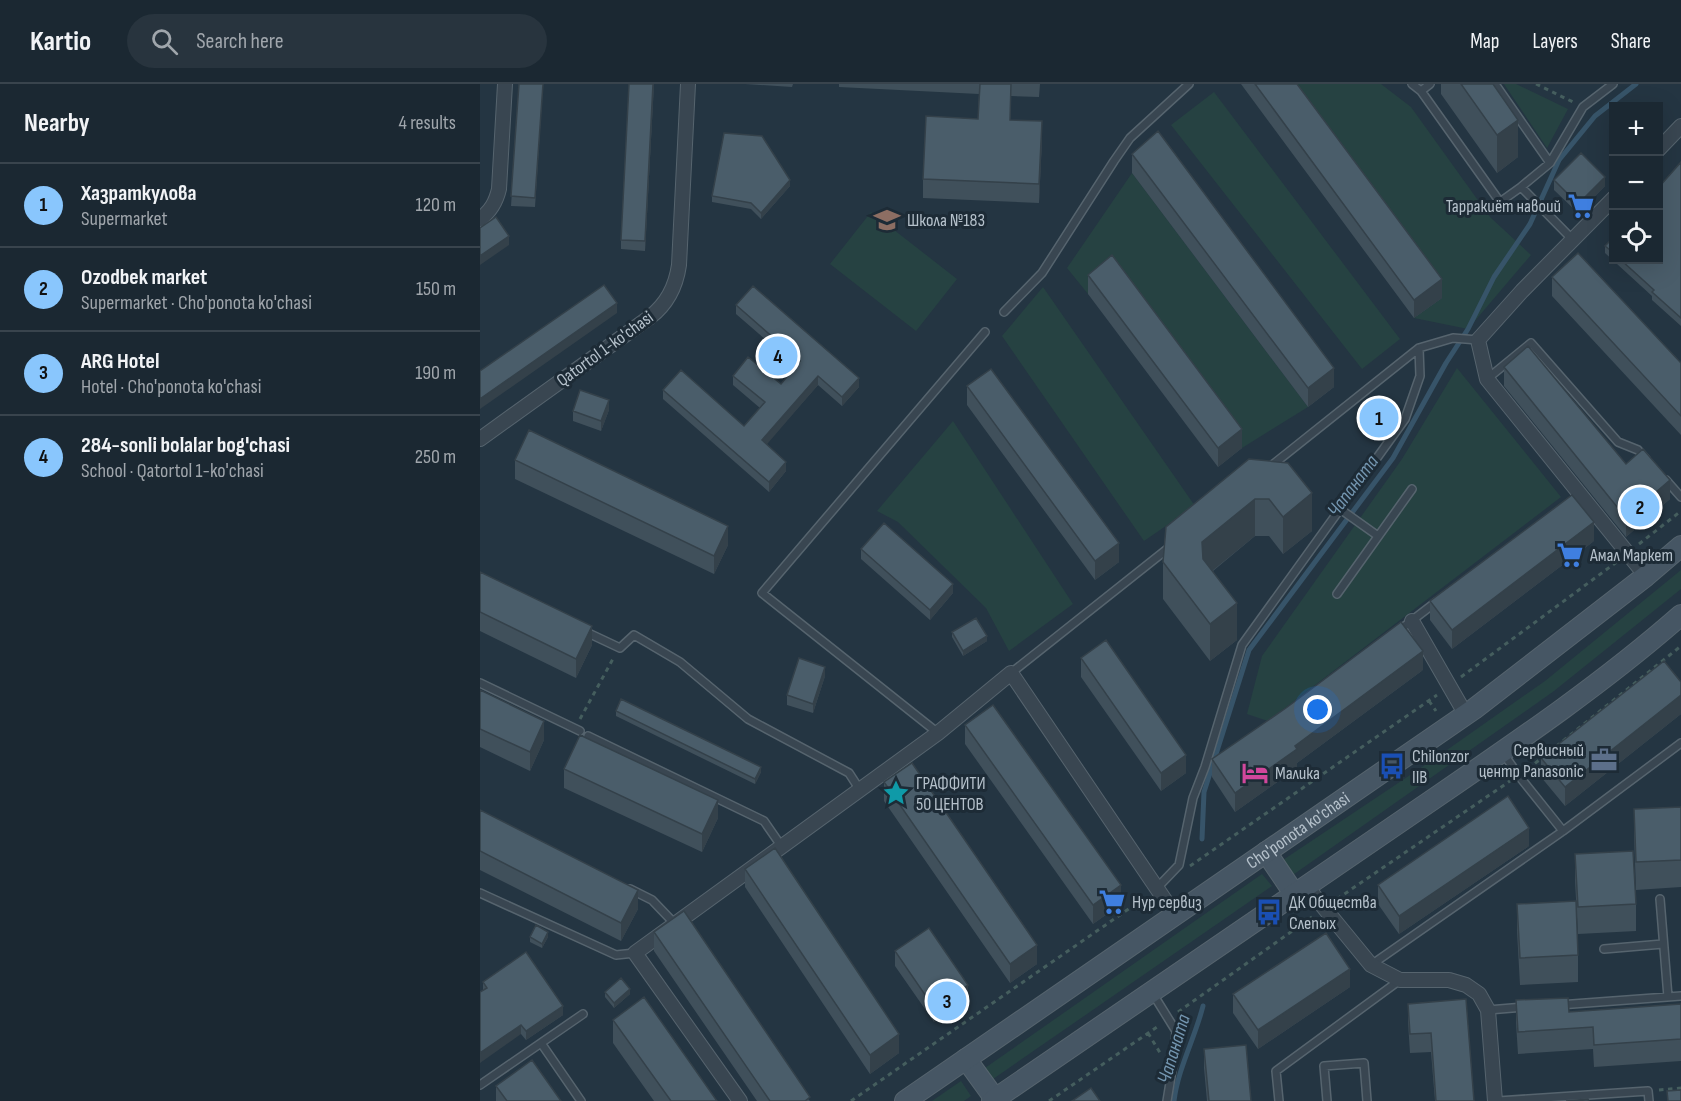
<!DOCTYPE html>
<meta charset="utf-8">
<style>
:root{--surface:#1b2832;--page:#28343e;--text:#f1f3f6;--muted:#a0a6ac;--line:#39444d;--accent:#89c6fd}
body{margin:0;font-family:"Sofia Sans Condensed",sans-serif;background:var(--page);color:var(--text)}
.controls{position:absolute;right:18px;top:18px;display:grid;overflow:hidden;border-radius:0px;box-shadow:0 6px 24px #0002}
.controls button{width:54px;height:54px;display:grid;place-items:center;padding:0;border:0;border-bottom:2px solid var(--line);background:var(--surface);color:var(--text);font:30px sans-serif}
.you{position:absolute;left:838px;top:626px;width:21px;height:21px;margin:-15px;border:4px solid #fff;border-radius:50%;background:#1a73e8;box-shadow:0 0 0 9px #1a73e833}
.badge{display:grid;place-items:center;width:39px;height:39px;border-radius:50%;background:var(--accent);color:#111;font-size:20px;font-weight:700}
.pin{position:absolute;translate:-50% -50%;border:3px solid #fff;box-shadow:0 2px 6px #0006}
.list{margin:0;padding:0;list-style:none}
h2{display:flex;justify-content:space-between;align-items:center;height:78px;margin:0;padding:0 24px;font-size:26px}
h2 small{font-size:20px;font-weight:400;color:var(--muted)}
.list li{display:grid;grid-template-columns:39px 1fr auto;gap:18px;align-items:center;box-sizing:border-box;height:84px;padding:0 24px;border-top:2px solid var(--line)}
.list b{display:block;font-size:22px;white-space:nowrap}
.list p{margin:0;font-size:20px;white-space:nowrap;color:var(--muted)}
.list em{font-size:20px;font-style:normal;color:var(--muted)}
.icon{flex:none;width:33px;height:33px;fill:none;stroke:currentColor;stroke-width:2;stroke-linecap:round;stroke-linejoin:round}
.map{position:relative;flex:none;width:1201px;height:1017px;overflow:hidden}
header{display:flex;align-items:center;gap:36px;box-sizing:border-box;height:84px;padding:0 30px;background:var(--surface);border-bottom:2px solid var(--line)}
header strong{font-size:28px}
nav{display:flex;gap:33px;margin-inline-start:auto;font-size:21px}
.search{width:420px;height:54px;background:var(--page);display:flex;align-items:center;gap:15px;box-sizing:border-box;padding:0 21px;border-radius:33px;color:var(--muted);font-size:22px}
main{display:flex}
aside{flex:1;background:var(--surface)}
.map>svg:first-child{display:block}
</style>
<header>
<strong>Kartio</strong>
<div class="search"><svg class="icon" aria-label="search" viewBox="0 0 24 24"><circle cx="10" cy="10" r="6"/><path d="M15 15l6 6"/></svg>Search here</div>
<nav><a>Map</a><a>Layers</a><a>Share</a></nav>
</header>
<main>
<aside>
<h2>Nearby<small>4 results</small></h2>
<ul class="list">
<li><span class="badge">1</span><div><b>Хазраткулова</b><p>Supermarket</p></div><em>120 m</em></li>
<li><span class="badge">2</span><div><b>Ozodbek market</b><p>Supermarket · Cho'ponota ko'chasi</p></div><em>150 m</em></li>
<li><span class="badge">3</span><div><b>ARG Hotel</b><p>Hotel · Cho'ponota ko'chasi</p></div><em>190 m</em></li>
<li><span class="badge">4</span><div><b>284-sonli bolalar bog'chasi</b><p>School · Qatortol 1-ko'chasi</p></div><em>250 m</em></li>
</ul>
</aside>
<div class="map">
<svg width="1201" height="1017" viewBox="0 0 1201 1017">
<rect width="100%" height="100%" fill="#243542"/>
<path fill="#264242" d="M803 0H901L931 23 1010 133 1051 171 988 245 934 234 962 214Z
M1024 0H1036L1088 25 1067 64Z
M734 8 920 255 882 285 691 41Z
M652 89 828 323 762 364 632 190 608 210 587 184Z
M391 128 477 195 436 247 350 180Z
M563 203 715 422 664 457 522 252Z
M977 284 1081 413 788 637 767 630 782 572 922 375Z
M473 337 593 520 529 567 506 524 418 438 397 427Z
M1201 486V505L1074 607 810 793 800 778 957 673 1065 597Z
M782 790 792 802 513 995 505 984Z
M481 997 491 1012 484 1017H452Z"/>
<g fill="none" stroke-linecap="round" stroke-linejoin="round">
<path stroke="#375469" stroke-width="5" d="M722 755 724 708 769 566 913 374 966 279 988 245 1014 193 1050 140 1079 76 1115 32 1156 0
M694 1017C698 984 715 954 723 922"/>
<g stroke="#56646e" stroke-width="10">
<path id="service" d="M932 0 941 7
M950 0 941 7 1020 118 1041 103 1070 79 1015 0
M1070 79 1103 23 1133 0
M1041 103 1093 156
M524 228 562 189 634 77 650 54 709 0
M1007 295 1051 259 1138 358 1158 366 1166 375
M791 382 939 264 973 254 998 256
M1186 396 1201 413
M860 425 898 452
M857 510 932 405
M106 548 140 564 154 551 200 578 268 635 369 689 380 706
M917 548 956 518
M531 589 691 462
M0 599 100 647
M458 649 282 509 505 248
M108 652 284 737 302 763
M1023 669 1039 692 1083 747 1201 659
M677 804 699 781 713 714 725 683 762 561 925 335 940 292 939 264
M150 805 172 816 195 840
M0 809 136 871 155 869
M1180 815 1188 913
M1124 865 1183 860
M891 881 1083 747
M673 910 696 947 694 974 687 1017
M1079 921 1201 912
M1008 926 1044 923
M61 959 101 1017
M0 1001 103 930
M799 1017 796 987 920 896
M847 1017 844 982 884 979 887 1017
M1018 1017 1168 1007 1169 1017"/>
</g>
<g stroke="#56646e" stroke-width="16">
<path id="minor" d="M1178 66 1201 42
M1134 114 1042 207 998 256 1007 295 1166 492
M0 135C11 127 16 118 19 105L25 0
M0 355 170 233C187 220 196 202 199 181L208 0
M932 537 986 631
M827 803 891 881 920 896H969L986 901 999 910 1008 926 1015 1017
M260 1017 155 869 458 649 531 589 695 831"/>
</g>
<g stroke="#56646e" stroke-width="22">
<g id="secondary">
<path d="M786 768 815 811"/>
<path d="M486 975 515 1015"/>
<path id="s1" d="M425 1017 994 625 1166 492 1201 462"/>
<path d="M512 1017C653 919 797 823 939 725 1028 664 1119 603 1201 531"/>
</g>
</g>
<path stroke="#455e5e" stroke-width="3" stroke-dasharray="4.5 4.5" stroke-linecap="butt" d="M1056 0 1093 18
M1159 460 1201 427
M981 593 1138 477
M949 617 956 627
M100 635 134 573
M1048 685 1201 562
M710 782 957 611
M857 815 1030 697
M698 928 832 833
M668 949 682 972
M1179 1006 1201 1004
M371 1017 666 813
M569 1017 680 941"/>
<use href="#service" stroke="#394651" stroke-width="7"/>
<use href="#minor" stroke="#394651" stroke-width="14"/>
<use href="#secondary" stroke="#465664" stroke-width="20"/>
</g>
<path fill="#40505b" d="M39 0H63L55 123 31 122Z
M174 0 165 167 141 165V156Z
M265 0H313L312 3Z
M359 0H560L559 13 531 12 530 36 562 56 559 119 443 114V95L498 35 499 10 359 3Z
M761 0H817L962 214 934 234Z
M961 0H1013L1038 73 1017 89 961 10Z
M652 70 854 303 828 323 652 89Z
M1201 78V242L1172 216V212L1125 169V162L1134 153V176H1179Z
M1074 96 1125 102 1098 129 1074 106Z
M310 102 281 135 271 125 232 118V112Z
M608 191 762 364 738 383 608 210Z
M1072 193 1201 279V351L1072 212Z
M256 221 379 303 362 322 338 301 286 360 306 387 289 408 183 315V306L264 342 280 324 253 301V292L301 300 316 282 256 230Z
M1024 283 1190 415 1146 453 1024 302Z
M487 302 639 478 615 496 487 321Z
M129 326 121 347 93 337V327Z
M769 375 832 447 803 470 789 452H775L733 487 757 556 730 577 683 515V478Z
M35 376 248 461 234 490 35 395Z
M1114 457 972 565 950 536V517Z
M381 465 473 509 450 536 381 475Z
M0 488 112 561 96 594 0 547Z
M472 548 507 557 483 572 472 553Z
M601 574 706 689 681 707 601 593Z
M943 586 817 679V684L755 728 732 693V675Z
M345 592 333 629 307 621V611Z
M1201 598V630L1085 722 1061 693V674Z
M0 606 64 656 50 687 0 663Z
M136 627 281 688 275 700 136 632Z
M485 641 641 820 613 840 485 660Z
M84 685 238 734 222 768 84 704Z
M404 698 557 880 530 899 404 717Z
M1201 723V803L1156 806 1154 752V725Z
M0 726 158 825 141 857 0 786Z
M1049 762 919 850 898 820V801Z
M1095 770 1156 820V847L1098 850 1095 797Z
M265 785 419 969 390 990 265 803Z
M1037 820 1098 871V898L1040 901 1037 847Z
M174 848 330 1017H277L174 867Z
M50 853H68L62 864 50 858Z
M415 867 488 915 454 938 415 882Z
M3 898 83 931 46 956 41 950 3 906Z
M870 903 778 965 753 929V910Z
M125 908 150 910 134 924 125 913Z
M986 915 994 1017H955L951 968 930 969 928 938V920Z
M1036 916 1089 928 1201 920V977L1114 983 1113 965 1038 970 1036 939Z
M133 936 237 1017H174L133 959Z
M724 965 771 1017H727L724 984Z
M16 1002 81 1017H16Z"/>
<path fill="#34414a" d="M173 0H174L165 167V157Z
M1038 36V73L1017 89V51Z
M562 37V56L559 119V100Z
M1125 93V102L1098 129V120Z
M310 96V102L281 135V129Z
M29 152V161L0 181V172Z
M962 195V214L934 234V216Z
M137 219V229L0 325V315Z
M854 284V303L828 323V304Z
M338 292V301L282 366V356Z
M379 294V303L362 322V313Z
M129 316V326L121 347V337Z
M762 345V364L738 383V364Z
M306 378V387L289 408V398Z
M1190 396V415L1146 453V434Z
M832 409V447L803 470V433Z
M775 415V452L722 495V458Z
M1114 438V457L972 565V546Z
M248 442V461L234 490V472Z
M639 459V478L615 496V477Z
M473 500V509L450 536V526Z
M757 519V556L730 577V540Z
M112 542V561L96 594V575Z
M507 552V557L483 572V567Z
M943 567V586L817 679V684L755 728V709L815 662Z
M345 583V592L333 629V620Z
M1201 611V630L1085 722V703Z
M64 637V656L50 687V668Z
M706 671V689L681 707V689Z
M281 683V688L275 700V695Z
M238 716V734L222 768V750Z
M1049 744V762L919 850V832Z
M641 801V820L613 840V821Z
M158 806V825L141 857V839Z
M68 848V853L62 864V860Z
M557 861V880L530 899V880Z
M870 885V903L778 965V946Z
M488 901V915L454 938V924Z
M150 905V910L134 924V919Z
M83 922V931L46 956V947Z
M41 941V950L0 979V969Z
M419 950V969L390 990V971Z"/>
<path fill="#4a5d6a" stroke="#34414a" stroke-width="1.5" d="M39 0H63L55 114 31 112Z
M149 0H173L165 157 141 156Z
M500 0H531L530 36 562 37 559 100 443 95 446 32 498 35Z
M775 0H817L962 195 934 216Z
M981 0H1013L1038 36 1017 51Z
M678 47 854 284 828 304 652 70Z
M244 49 282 52 310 96 281 129 271 119 232 112Z
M1101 69 1125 93 1098 120 1074 96Z
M1201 78V234L1172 208 1174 206 1141 176H1179V103Z
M16 133 29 152 0 172V144Z
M1134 153V169L1125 162Z
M1098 169 1201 279V332L1072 193Z
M632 171 762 345 738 364 608 191Z
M124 201 137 219 0 315V287Z
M273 202 379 294 362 313 338 292 282 356 306 378 289 398 183 306 201 286 264 342 285 318 253 292 268 273 301 300 320 277 256 221Z
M1048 262 1146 380 1163 365 1190 396 1146 434 1024 283Z
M511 285 639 459 615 477 487 302Z
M100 306 129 316 121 337 93 327Z
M49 346 248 442 234 472 35 376Z
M769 375 808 379 832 409 803 433 789 415H775L722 458 723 475 757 519 730 540 683 478 686 443Z
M1092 411 1114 438 972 546 950 517Z
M404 439 473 500 450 526 381 465Z
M0 488 112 542 96 575 0 528Z
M496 534 507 552 483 567 472 548Z
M921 538 943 567 815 662 817 665 755 709 732 675 806 624Z
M626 556 706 671 681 689 601 574Z
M319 574 345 583 333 620 307 611Z
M1184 577 1201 598V611L1085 703 1061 674Z
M0 606 64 637 50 668 0 645Z
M141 615 281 683 275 695 136 627Z
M513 621 641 801 613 821 485 641Z
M100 651 238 716 222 750 84 685Z
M432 679 557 861 530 880 404 698Z
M1028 712 1049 744 919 832 898 801Z
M1201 723V776L1156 778 1154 725Z
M0 726 158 806 141 839 0 767Z
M295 764 419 950 390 971 265 785Z
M1153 767 1156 820 1098 823 1095 770Z
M1096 817 1098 871 1040 874 1037 820Z
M204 827 330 1013 325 1017H290L174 848Z
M56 841 68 848 62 860 50 853Z
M449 844 488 901 454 924 415 867Z
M846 849 870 885 778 946 753 910Z
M46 868 83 922 46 947 41 941 0 969V908L7 904 3 898Z
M141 894 150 905 134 919 125 908Z
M164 913 237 1017H191L133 936Z
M1088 914 1089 928 1201 920V955L1114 961 1113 943 1038 948 1036 916Z
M986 915 994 1017H956L951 949 930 950 928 920Z
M766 961 771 1017H729L724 965Z
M52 976 81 1017H27L16 1002Z
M611 1004 620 1017H592Z
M1201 1006V1017H1188L1187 1007Z
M1108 1015 1109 1017H1086Z"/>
<defs>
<g id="supermarket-bare" transform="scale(2.07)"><path d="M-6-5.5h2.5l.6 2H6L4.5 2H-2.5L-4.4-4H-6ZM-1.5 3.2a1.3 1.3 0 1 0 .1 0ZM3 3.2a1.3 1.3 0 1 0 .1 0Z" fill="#3f7fe0" stroke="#1d2b36" stroke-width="2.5" paint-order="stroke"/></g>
<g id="school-bare" transform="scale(2.07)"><path d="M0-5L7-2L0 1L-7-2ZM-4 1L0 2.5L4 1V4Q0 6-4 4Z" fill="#8d6e63" stroke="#1d2b36" stroke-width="2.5" paint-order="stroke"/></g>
<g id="office-bare" transform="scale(2.07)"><path d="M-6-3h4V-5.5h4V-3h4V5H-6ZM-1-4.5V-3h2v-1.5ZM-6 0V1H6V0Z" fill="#5c6f8a" stroke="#1d2b36" stroke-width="2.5" paint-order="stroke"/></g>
<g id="bus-bare" transform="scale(2.07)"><path d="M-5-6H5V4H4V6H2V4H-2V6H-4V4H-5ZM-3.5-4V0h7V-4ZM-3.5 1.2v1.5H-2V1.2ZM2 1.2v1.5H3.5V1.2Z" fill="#1a4fb4" stroke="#1d2b36" stroke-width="2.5" paint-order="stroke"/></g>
<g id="hotel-bare" transform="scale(2.07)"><path d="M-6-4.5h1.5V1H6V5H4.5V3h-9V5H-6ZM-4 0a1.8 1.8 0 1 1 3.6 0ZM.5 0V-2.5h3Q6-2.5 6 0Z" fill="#d1479c" stroke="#1d2b36" stroke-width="2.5" paint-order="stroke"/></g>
<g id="sight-bare" transform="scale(2.07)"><path d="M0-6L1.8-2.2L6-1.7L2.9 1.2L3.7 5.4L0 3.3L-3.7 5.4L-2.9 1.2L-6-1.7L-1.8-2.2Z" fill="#0f9aa8" stroke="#1d2b36" stroke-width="2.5" paint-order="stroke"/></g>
</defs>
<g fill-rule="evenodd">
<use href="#supermarket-bare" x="1101" y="122"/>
<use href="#school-bare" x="407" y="136"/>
<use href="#supermarket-bare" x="1090" y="471"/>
<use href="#office-bare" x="1124" y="676"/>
<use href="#bus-bare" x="912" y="682"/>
<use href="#hotel-bare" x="775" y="689"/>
<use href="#sight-bare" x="416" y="709"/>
<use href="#supermarket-bare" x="632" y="818"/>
<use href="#bus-bare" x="789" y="828"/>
</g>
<g text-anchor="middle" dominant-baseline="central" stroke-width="6" stroke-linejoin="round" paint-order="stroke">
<g font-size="18" fill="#b5c1cb" stroke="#1d2b36" text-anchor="start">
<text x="1081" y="122" text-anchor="end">Тарракиёт навоий</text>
<text x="427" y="136">Школа №183</text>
<text x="1110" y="471">Амал Маркет</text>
<text x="1104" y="666" text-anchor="end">Сервисный<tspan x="1104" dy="21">центр Panasonic</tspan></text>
<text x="932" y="672">Chilonzor<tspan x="932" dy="21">IIB</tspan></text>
<text x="795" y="689">Малика</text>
<text x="436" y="699">ГРАФФИТИ<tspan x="436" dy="21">50 ЦЕНТОВ</tspan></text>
<text x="652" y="818">Нур сервиз</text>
<text x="809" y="818">ДК Общества<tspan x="809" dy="21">Слепых</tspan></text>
</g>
<g font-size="18" fill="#b5c1cb" stroke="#1d2b36">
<text transform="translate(125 265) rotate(-36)">Qatortol 1-ko'chasi</text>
<text stroke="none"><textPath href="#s1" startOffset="477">Cho'ponota ko'chasi</textPath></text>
</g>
<g font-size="20" font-style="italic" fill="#7496b0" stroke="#1d2b36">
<text transform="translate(873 402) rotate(-53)">Чапаната</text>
<text transform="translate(694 965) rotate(-73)">Чапаната</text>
</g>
</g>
</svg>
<div class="controls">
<button>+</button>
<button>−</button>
<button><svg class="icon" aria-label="locate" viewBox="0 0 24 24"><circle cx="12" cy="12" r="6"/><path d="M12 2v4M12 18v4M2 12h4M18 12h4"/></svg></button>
</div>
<div class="you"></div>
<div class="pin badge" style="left:899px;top:334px">1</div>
<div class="pin badge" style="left:1160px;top:423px">2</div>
<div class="pin badge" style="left:467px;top:917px">3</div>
<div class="pin badge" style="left:298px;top:272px">4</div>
</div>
</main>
